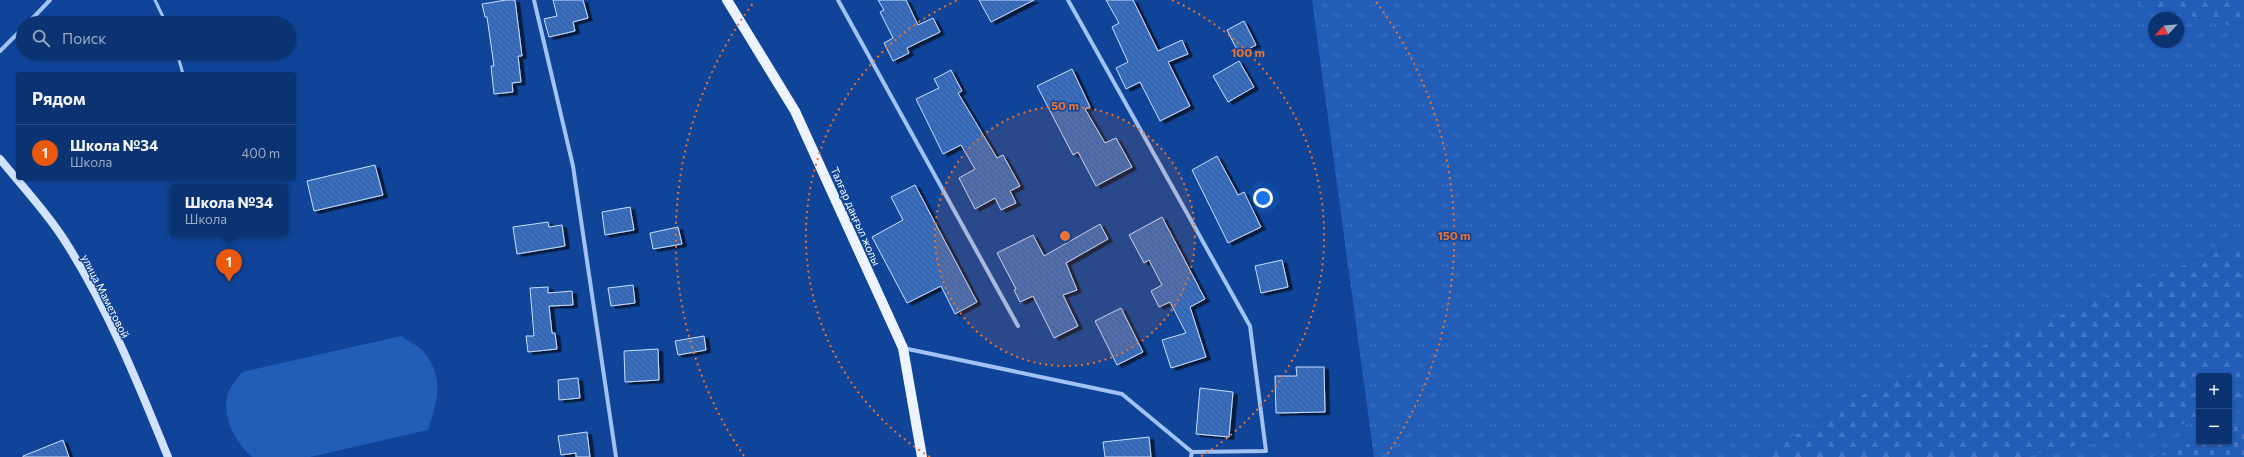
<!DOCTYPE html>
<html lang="ru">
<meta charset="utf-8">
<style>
:root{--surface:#0b3372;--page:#143b77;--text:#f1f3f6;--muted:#9aaac4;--line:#2b4e84;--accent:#ea580c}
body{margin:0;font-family:Commissioner,sans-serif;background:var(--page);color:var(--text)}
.controls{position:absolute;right:12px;bottom:12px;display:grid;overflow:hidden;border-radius:4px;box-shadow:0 1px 3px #0004}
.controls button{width:36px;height:36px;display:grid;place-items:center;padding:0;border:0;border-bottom:1px solid var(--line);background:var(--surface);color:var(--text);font:20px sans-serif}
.compass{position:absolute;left:2148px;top:12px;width:36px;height:36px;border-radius:50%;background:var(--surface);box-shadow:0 1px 3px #0004;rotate:244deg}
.you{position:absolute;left:1263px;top:198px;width:14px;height:14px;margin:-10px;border:3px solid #fff;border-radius:50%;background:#1a73e8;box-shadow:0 0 0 6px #1a73e833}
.badge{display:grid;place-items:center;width:26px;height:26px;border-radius:50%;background:var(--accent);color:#fff;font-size:13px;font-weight:700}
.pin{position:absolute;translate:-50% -33px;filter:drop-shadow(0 1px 2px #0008)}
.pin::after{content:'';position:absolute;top:21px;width:14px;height:12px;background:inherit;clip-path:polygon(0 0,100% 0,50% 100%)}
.popup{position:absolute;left:170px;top:184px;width:118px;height:52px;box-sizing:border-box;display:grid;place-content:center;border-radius:4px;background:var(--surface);filter:drop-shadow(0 1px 3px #0005);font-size:13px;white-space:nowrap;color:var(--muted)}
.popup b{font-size:15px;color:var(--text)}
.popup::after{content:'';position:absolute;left:50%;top:100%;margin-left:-8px;border:8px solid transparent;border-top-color:var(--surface)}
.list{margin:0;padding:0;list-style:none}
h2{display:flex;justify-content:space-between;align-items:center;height:52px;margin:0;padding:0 16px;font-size:17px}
h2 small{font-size:13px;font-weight:400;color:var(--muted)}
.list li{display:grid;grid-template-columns:26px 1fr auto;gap:12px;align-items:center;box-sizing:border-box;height:56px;padding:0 16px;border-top:1px solid var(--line)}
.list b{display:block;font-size:15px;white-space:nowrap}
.list p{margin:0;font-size:13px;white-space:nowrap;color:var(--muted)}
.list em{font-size:13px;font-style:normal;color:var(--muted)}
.icon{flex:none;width:22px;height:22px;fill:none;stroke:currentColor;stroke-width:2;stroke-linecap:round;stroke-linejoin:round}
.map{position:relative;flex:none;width:2244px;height:457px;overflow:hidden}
.search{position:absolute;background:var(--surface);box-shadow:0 1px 3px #0004;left:16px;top:16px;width:280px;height:44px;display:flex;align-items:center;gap:10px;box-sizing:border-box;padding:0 14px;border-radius:22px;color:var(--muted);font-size:15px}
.panel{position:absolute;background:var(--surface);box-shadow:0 1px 3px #0004;left:16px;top:72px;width:280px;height:108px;border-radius:4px}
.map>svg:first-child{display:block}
</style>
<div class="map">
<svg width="2244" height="457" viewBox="0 0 2244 457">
<defs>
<pattern id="grass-tufts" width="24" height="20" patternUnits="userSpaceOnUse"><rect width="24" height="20" fill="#225db8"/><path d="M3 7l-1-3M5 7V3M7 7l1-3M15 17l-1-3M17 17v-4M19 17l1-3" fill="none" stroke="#4375c3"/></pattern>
<pattern id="forest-firs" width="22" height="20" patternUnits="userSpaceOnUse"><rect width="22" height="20" fill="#225db8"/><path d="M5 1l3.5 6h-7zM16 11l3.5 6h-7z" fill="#4375c3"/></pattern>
<pattern id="cemetery-stones" width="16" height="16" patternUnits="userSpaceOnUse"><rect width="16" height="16" fill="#225db8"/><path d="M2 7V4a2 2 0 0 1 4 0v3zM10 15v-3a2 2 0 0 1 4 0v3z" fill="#4375c3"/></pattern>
<pattern id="building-back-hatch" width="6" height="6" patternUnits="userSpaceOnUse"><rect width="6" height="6" fill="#386ec1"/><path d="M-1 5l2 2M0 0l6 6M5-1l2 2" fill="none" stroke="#435b81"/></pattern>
<filter id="shadow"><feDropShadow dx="4.5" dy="2.5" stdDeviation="0" flood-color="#0009"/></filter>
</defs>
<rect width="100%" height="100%" fill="#0f4498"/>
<path fill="url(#grass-tufts)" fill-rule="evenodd" d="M1312 0H2123L2244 29V241L1871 391 1758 457H1374ZM2154 18H2178V42H2154Z
M2244 412V423L2229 429V415Z
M2199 421V440L2153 457H2021Z"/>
<path fill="url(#forest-firs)" d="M2123 0H2244V29Z
M2244 241V412L2229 415V376H2199V421L2021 457H1758L1870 391Z"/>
<path fill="url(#cemetery-stones)" d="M2244 423V457H2153L2199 440V442H2229V429Z"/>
<path fill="#225db8" d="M401 336C408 341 419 346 424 352 445 378 437 402 428 430L310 457H252C235 441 221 417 228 393 231 386 238 378 242 372Z"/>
<path fill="url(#building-back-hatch)" stroke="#c8defe" filter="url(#shadow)" d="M506 0H515L522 56H518L521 82 512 83 513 92 494 94 491 66H494L487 17H485L482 4Z
M553 0H583L588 18 573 22 575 31 549 37 544 19 557 16Z
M878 0H906L918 25 933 18 940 32 907 48 909 53 893 61 884 43 893 38 880 12 884 10Z
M979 0H1034L991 22Z
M1106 0H1133L1158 51 1182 40 1188 54 1168 62 1190 106 1160 121 1140 82 1126 89 1116 68 1128 62 1112 27 1119 23Z
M1244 21 1256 45 1239 54 1227 30Z
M1239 61 1254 87 1228 102 1213 76Z
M1072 69 1090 107 1085 109 1105 143 1116 138 1132 167 1096 186 1078 152 1073 155 1037 86Z
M951 70 962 91 958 93 997 158 1003 155 1020 186 1010 191 1016 203 1001 210 995 198 975 209 959 178 975 169 961 145 943 154 916 99 939 88 934 79Z
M1217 156 1238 195 1244 192 1261 227 1228 243 1192 170Z
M375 165 383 195 314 211 307 181Z
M915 185 977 302 955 314 941 286 907 303 872 237 903 220 891 197Z
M630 207 634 230 605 235 602 212Z
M1162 217 1205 299 1190 307 1206 357 1171 368 1162 340 1186 333 1170 302 1159 307 1151 291 1162 285 1149 260 1144 263 1129 235Z
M548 222 549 227 562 225 565 246 517 254 513 227Z
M1100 224 1108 239 1066 263 1077 290 1063 295 1078 326 1054 338 1033 296 1020 302 1014 290 1016 289 997 253 1033 235 1044 256Z
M678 227 682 244 653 249 650 233Z
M1282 260 1288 287 1261 293 1255 266Z
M633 285 635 303 611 306 608 288Z
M548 287V293L572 291 573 305 549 306 552 333H555L557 349 528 352 526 336H534L530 288Z
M1121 308 1143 352 1117 365 1095 321Z
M704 336 706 350 678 355 675 341Z
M658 349 659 380 625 382 624 351Z
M1296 367H1324L1325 412 1276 413 1275 376H1297Z
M578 378 580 398 559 400 558 380Z
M1200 388 1233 392 1229 437 1196 434Z
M587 432 590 457H576V453L561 455 558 436Z
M1149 437 1151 457H1105L1103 442Z
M63 440 69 457H23V456Z"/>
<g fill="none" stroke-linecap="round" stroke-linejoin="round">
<path stroke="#a0c2f5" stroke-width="3" d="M155 0 166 23
M177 53 183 74"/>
<path stroke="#a0c2f5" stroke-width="4" d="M534 0 573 166 616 457
M838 0 1018 326
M1068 0 1250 326 1266 451 1192 452
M28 23 50 0
M0 51 23 28
M903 348 1122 394 1192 452 1191 457"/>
<path stroke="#d0e2fe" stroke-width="8" d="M0 159C21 185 45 210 63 238 107 306 138 383 168 457"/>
<path stroke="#eef4ff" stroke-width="10" d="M727 0 795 111 903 348 922 457"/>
</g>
<circle cx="1065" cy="236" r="130" fill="#eb7230" fill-opacity=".12"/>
<g fill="none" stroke="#eb7230" stroke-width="2" stroke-dasharray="2 4">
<circle cx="1065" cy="236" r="130"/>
<path d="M930 457A259 259 0 0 1 958 0M1172 0A259 259 0 0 1 1200 457"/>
<path d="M744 456A389 389 0 0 1 754 2M1376 2A389 389 0 0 1 1386 456"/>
</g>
<g text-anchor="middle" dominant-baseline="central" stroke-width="3" stroke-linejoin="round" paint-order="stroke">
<g font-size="11" fill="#fff" stroke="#0f4498">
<text transform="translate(856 216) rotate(66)">Талғар даңғыл жолы</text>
<text transform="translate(106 296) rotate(63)">улица Маметовой</text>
</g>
</g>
<circle cx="1065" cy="236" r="6" fill="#eb7230" stroke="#0f4498" stroke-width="2"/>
<g font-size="12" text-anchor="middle" font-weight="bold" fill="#eb7230" stroke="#0f4498" stroke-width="3" stroke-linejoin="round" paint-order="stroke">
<text x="1248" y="57">100 m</text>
<text x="1065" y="110">50 m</text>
<text x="1454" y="240">150 m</text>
</g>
</svg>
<div class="controls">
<button>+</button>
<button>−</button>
</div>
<svg class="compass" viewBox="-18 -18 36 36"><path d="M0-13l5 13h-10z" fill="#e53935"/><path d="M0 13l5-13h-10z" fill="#9aaac4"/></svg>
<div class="you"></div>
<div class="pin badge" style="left:229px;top:282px">1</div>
<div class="popup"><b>Школа №34</b>Школа</div>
<div class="search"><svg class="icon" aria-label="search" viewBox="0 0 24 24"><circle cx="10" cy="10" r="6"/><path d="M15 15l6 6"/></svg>Поиск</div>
<section class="panel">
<h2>Рядом<small></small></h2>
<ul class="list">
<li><span class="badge">1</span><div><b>Школа №34</b><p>Школа</p></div><em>400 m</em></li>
</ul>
</section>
</div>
